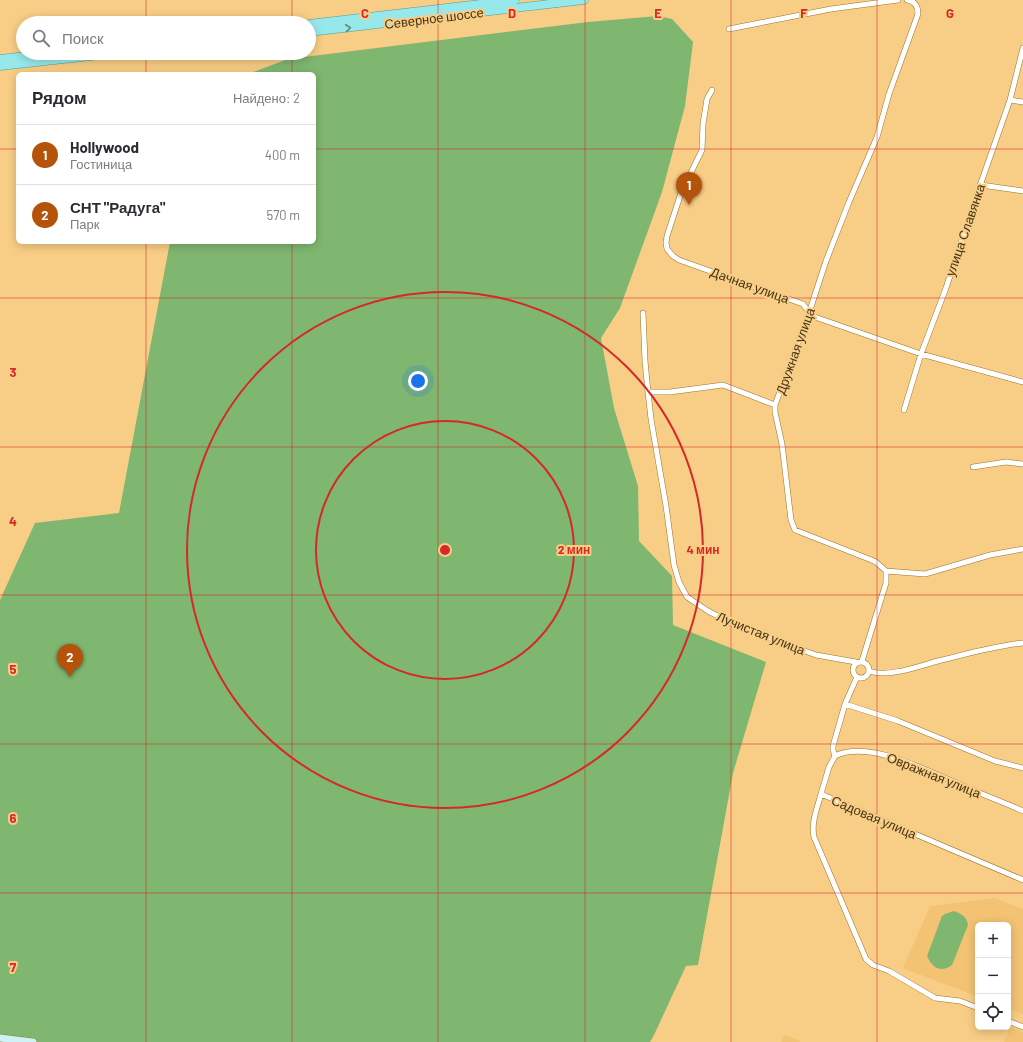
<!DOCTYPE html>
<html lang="ru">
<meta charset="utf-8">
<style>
:root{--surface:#fff;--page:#f2f2f3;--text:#2b2b33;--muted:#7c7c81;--line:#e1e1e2;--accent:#b45309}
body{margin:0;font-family:Barlow,sans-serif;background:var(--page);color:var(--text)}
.controls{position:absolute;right:12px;bottom:12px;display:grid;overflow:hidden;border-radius:6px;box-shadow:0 2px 10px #0003}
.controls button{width:36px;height:36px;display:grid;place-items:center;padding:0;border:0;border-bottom:1px solid var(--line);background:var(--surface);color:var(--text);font:20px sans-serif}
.you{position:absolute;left:418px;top:381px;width:14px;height:14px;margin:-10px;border:3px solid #fff;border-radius:50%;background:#1a73e8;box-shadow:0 0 0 6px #1a73e833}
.badge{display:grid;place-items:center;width:26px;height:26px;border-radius:50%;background:var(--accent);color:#fff;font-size:13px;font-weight:700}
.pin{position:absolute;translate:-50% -33px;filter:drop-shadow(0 1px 2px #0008)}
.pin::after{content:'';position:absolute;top:21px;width:14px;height:12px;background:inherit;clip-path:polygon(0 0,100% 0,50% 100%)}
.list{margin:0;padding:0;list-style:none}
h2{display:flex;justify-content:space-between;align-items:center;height:52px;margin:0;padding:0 16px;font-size:17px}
h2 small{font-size:13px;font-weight:400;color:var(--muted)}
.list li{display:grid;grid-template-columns:26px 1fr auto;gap:12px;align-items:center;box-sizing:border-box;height:60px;padding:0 16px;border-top:1px solid var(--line)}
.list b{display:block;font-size:15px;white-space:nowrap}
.list p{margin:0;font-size:13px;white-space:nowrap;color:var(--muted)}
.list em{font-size:13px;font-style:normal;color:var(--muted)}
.icon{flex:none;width:22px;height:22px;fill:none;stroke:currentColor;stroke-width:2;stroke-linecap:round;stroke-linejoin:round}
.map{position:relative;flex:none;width:1023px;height:1042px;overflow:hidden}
.search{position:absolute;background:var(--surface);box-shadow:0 2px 10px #0003;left:16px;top:16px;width:300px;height:44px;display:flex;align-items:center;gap:10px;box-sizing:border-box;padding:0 14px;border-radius:22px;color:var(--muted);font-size:15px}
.panel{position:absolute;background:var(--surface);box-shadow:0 2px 10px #0003;left:16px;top:72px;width:300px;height:172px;border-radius:6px}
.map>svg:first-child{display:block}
</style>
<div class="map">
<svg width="1023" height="1042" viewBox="0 0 1023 1042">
<rect width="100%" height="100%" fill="#f8cd85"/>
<path fill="#f3c373" d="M995 898 1023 909V1014L1008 1009V925H978V997L903 968 930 906Z
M1010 1027 1023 1032V1042H1004Z
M785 1035 801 1042H781Z"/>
<path fill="#7fb670" d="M658 16 672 19 693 42 685 106 662 192 620 308 601 338 614 408 638 486 639 541 672 576 673 625 766 662 733 773 698 965 686 966 654 1035 650 1042H0V600L35 523 119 513 170 242H314V74H251V73L288 59 588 22Z
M954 911C961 914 967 916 968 925L952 965C941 973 932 968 927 956L942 916 945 914Z"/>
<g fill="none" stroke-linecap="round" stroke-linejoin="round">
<g stroke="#9c742a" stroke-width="6">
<path id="street" d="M729 29 831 9 898 0
M712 90 707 99 703 124 702 150 681 193 667 236 666 243 667 249 673 256 679 260 803 304 812 316 921 354 1023 382
M1010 100 1023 102
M981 185 1023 191
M643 313 645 361 648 392H670L723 385 775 405
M648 392 651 419 666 506 674 565 679 582 687 597 708 611 739 627 816 655 856 662
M904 410 921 354 946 288 976 197 1010 100 1023 48
M973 467 1006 462 1023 464
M886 571 925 574 990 555 1023 549
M862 661 886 583V571L876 562 869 559 795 530 791 520 782 444 775 412V405L809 313 826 261 849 202 877 137 889 94 918 14C918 6 915 1 907 0
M853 670a8 8 0 1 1 16 0a8 8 0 1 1-16 0Z
M869 671C888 678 919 666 938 661 967 654 994 646 1023 643
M845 704 898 721 995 761 1023 768
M835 756 833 750V746L845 704 857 677
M821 794 829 767 835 756C869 739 929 772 961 785 981 794 1003 802 1023 811
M978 1008 960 1001 935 998 889 971 873 965 866 959 814 837C811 822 817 809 821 794L1023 880
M1008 1021 1023 1027"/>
</g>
<g stroke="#9c742a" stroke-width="8">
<path id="secondary" d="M0 1038 33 1042"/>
</g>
<g stroke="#4d9f98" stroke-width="9">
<path id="primary" d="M309 24 515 0
M309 32 584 0
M0 59 52 53
M0 66 118 53"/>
</g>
<use href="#street" stroke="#fff" stroke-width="5"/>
<use href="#secondary" stroke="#cbf3f5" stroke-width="7"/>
<use href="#primary" stroke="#97e8eb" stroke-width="8"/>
</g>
<defs><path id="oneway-chevron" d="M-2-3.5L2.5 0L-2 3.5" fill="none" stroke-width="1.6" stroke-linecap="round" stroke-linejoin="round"/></defs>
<use stroke="#6a8676" href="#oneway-chevron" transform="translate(348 28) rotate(-6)"/>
<path fill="none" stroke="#d62828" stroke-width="1" stroke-opacity="0.55" d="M146 0V23M292 0V23M438 0V1042M585 0V1042M731 0V1042M877 0V1042M146 53V74M292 53V74M0 149H18M314 149H1023M146 242V1042M292 242V1042M0 298H1023M0 447H1023M0 595H1023M0 744H1023M0 893H1023"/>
<g fill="none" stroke="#d62828" stroke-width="2">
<circle cx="445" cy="550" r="129"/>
<circle cx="445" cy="550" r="258"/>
</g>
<g text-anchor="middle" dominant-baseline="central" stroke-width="4" stroke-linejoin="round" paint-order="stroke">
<g font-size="13" fill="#463517" stroke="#f8cd85">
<text transform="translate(434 18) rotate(-7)">Северное шоссе</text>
<text transform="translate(965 230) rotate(-71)">улица Славянка</text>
<text transform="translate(750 285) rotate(20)">Дачная улица</text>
<text transform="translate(795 351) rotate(-70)">Дружная улица</text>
<text transform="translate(761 633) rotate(22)">Лучистая улица</text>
<text transform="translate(934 775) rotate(22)">Овражная улица</text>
<text transform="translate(874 817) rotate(23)">Садовая улица</text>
</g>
</g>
<g font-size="13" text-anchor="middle" font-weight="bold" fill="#d62828" stroke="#f8cd85" stroke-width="4" stroke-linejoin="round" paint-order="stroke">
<text x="365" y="18">C</text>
<text x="512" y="18">D</text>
<text x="658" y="18">E</text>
<text x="804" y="18">F</text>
<text x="950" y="18">G</text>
<text x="13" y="377">3</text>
<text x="13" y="526">4</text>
<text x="13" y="674">5</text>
<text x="13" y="823">6</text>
<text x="13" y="972">7</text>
</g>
<circle cx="445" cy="550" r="6" fill="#d62828" stroke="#f8cd85" stroke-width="2"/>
<g font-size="12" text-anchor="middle" font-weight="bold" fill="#d62828" stroke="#f8cd85" stroke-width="4" stroke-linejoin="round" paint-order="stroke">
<text x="574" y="554">2 мин</text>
<text x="703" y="554">4 мин</text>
</g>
</svg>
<div class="controls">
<button>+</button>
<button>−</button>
<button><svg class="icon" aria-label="locate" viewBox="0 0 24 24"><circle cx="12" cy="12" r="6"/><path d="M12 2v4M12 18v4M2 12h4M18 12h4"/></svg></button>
</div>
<div class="you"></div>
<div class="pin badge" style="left:689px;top:205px">1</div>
<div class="pin badge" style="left:70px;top:677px">2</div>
<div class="search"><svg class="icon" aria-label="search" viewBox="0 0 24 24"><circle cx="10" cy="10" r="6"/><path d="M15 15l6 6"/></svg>Поиск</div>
<section class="panel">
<h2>Рядом<small>Найдено: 2</small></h2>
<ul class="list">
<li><span class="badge">1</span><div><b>Hollywood</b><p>Гостиница</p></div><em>400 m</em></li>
<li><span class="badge">2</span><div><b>СНТ &quot;Радуга&quot;</b><p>Парк</p></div><em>570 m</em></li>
</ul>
</section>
</div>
